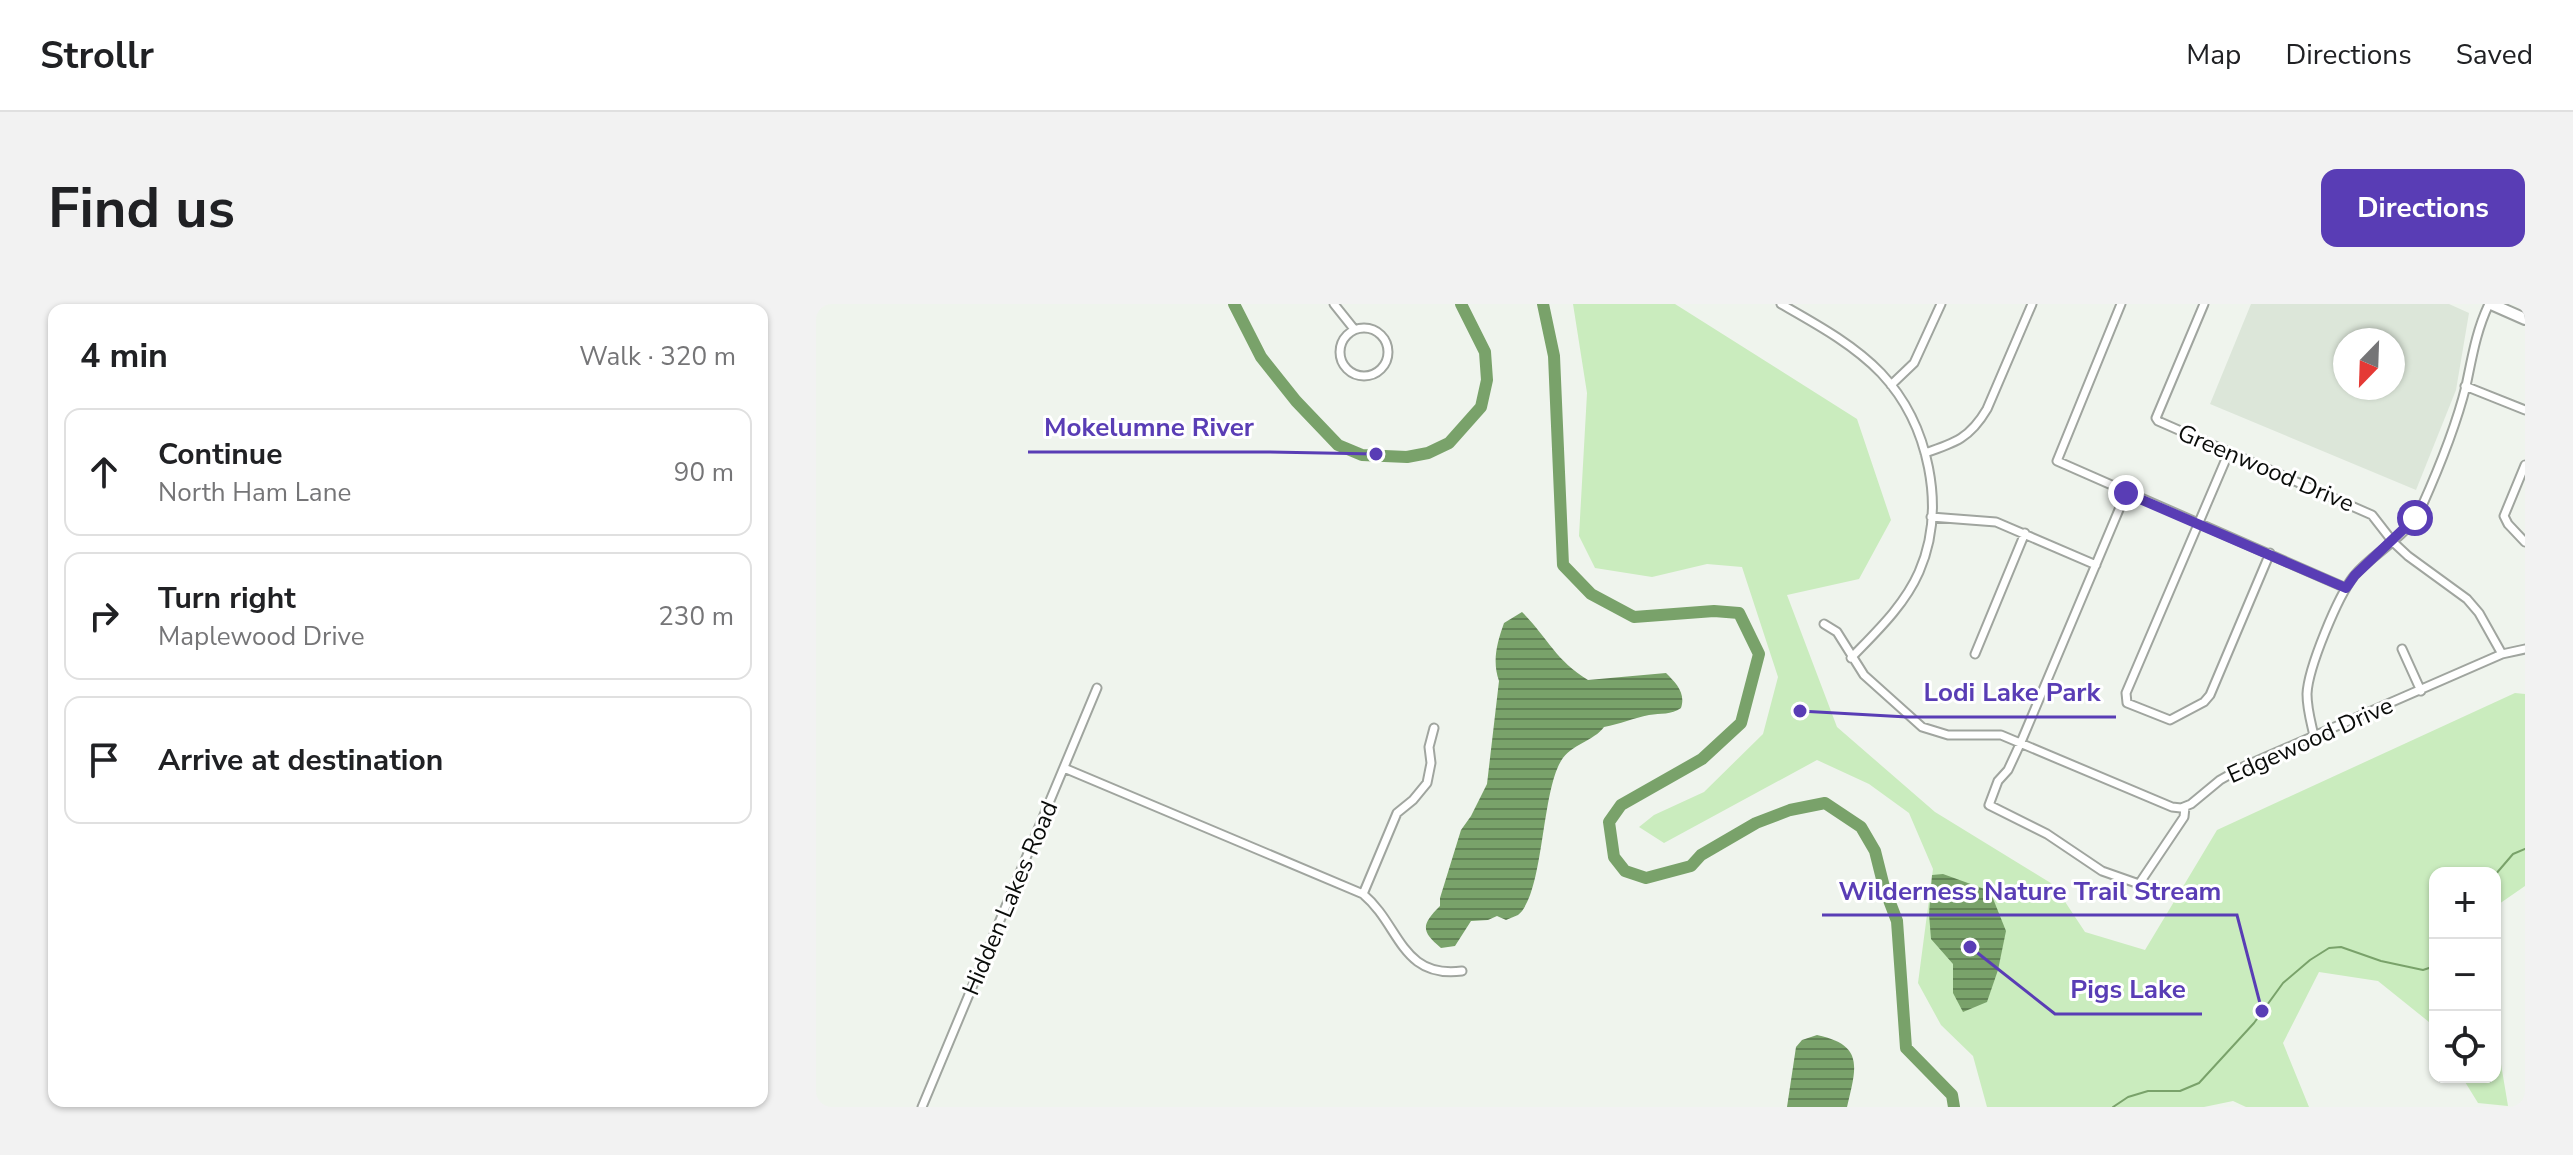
<!DOCTYPE html>
<meta charset="utf-8">
<style>
:root{--surface:#fff;--page:#f2f2f2;--text:#202124;--muted:#757577;--line:#e0e0e0;--accent:#593db5}
body{margin:0;font-family:"Nunito Sans",sans-serif;background:var(--page);color:var(--text)}
.controls{position:absolute;right:24px;bottom:24px;display:grid;overflow:hidden;border-radius:16px;box-shadow:0 2px 6px #0004}
.controls button{width:72px;height:72px;display:grid;place-items:center;padding:0;border:0;border-bottom:2px solid var(--line);background:var(--surface);color:var(--text);font:40px sans-serif}
.compass{position:absolute;left:1517px;top:24px;width:72px;height:72px;border-radius:50%;background:var(--surface);box-shadow:0 2px 6px #0004;rotate:203deg}
.stop{position:absolute;width:24px;height:24px;margin:-18px;border:6px solid #593db5;border-radius:50%;background:#fff}
.stop.end{background:#593db5;border-color:#fff;box-shadow:0 2px 8px #0008}
.list{margin:0;padding:0;list-style:none}
h2{display:flex;justify-content:space-between;align-items:center;height:104px;margin:0;padding:0 32px;font-size:34px}
h2 small{font-size:26px;font-weight:400;color:var(--muted)}
.list li{display:grid;grid-template-columns:52px 1fr auto;gap:24px;align-items:center;box-sizing:border-box;height:128px;margin:0 16px 16px;padding:0 16px;border:2px solid var(--line);border-radius:16px}
.list b{display:block;font-size:30px;white-space:nowrap}
.list p{margin:0;font-size:26px;white-space:nowrap;color:var(--muted)}
.list em{font-size:26px;font-style:normal;color:var(--muted)}
.icon{flex:none;width:44px;height:44px;fill:none;stroke:currentColor;stroke-width:2;stroke-linecap:round;stroke-linejoin:round}
.map{position:relative;flex:none;width:1709px;height:803px;overflow:hidden;border-radius:16px}
header{display:flex;align-items:center;gap:48px;box-sizing:border-box;height:112px;padding:0 40px;background:var(--surface);border-bottom:2px solid var(--line)}
header strong{font-size:38px}
nav{display:flex;gap:44px;margin-inline-start:auto;font-size:28px}
.intro{display:flex;align-items:center;justify-content:space-between;box-sizing:border-box;height:192px;padding:0 48px}
h1{margin:0;font-size:56px}
.button{padding:20px 36px;border-radius:16px;background:var(--accent);color:#fff;font-size:28px;font-weight:700}
main{display:flex;gap:48px;padding:0 48px}
aside{flex:1;background:var(--surface);border-radius:16px;box-shadow:0 2px 6px #0004}
.map>svg:first-child{display:block}
</style>
<header>
<strong>Strollr</strong>
<nav><a>Map</a><a>Directions</a><a>Saved</a></nav>
</header>
<div class="intro"><h1>Find us</h1><a class="button">Directions</a></div>
<main>
<aside>
<h2>4 min<small>Walk · 320 m</small></h2>
<ul class="list">
<li><svg class="icon" aria-label="ahead" viewBox="0 0 24 24"><path d="M12 20V5M6 11l6-6 6 6"/></svg><div><b>Continue</b><p>North Ham Lane</p></div><em>90 m</em></li>
<li><svg class="icon" aria-label="right" viewBox="0 0 24 24"><path d="M7 20v-9h11M14 6l5 5-5 5"/></svg><div><b>Turn right</b><p>Maplewood Drive</p></div><em>230 m</em></li>
<li><svg class="icon" aria-label="arrive" viewBox="0 0 24 24"><path d="M6 21V4h12l-3 4 3 4H6"/></svg><div><b>Arrive at destination</b></div></li>
</ul>
</aside>
<div class="map">
<svg width="1709" height="803" viewBox="0 0 1709 803">
<defs>
<pattern id="water-rules" width="6" height="5" patternUnits="userSpaceOnUse" patternTransform="scale(2)"><rect width="6" height="5" fill="#79a26a"/><path d="M0 2.5h6" fill="none" stroke="#618255"/></pattern>
</defs>
<rect width="100%" height="100%" fill="#eff4ed"/>
<path fill="#dce6d9" fill-rule="evenodd" d="M1435 0H1633L1653 9 1640 86 1600 186 1394 100ZM1529 36H1577V84H1529Z"/>
<path fill="#caecbe" d="M757 0H859L1041 115 1075 216 1043 275 971 291 1021 423 1119 508 1238 581 1269 628 1329 646 1401 526 1699 389 1709 390V582L1683 600 1679 616V569H1619V728L1613 718 1562 677 1503 668 1467 739 1493 803H1430L1417 797 1388 803H1171L1157 752 1125 721 1102 679 1117 565 1093 509 1053 480 1001 456 848 539 823 523 838 511 888 488 947 430 962 373 926 263 891 260 836 273 779 264 763 232 771 89Z
M1679 724 1692 802 1662 799 1646 773H1679Z"/>
<path fill="url(#water-rules)" d="M706 308C732 334 739 356 772 376L850 369C860 379 870 389 865 404 855 411 845 409 833 411 818 414 804 420 788 423 778 437 755 440 745 457 725 490 728 590 702 611 698 613 694 614 690 616L681 612 672 616 655 617 639 642 625 644C604 627 606 620 624 602V594L645 526 655 512 671 480 683 377C676 357 681 339 688 319Z
M1127 570 1174 587 1190 627 1182 666 1171 698 1147 708 1137 689V660L1115 635 1113 610 1116 571Z
M1001 731C1049 741 1040 764 1031 803H971L980 743 986 736Z"/>
<g fill="none" stroke-linecap="round" stroke-linejoin="round">
<path stroke="#79a26a" stroke-width="2" d="M1679 571 1697 550 1709 545
M1297 803 1312 793 1332 787H1364L1383 779 1438 719 1467 679 1494 656 1513 644 1525 643 1565 657 1607 666 1619 662"/>
<path stroke="#79a26a" stroke-width="12" d="M418 0 445 53 480 97 522 141 546 151 591 153 612 149 633 139 665 103 671 76 669 48 645 0
M727 0 738 52 747 261 775 290 818 313 898 307 923 309 943 350 925 419 886 455 805 501 793 518 798 553 809 567 830 574 875 562 885 551 940 519 974 506 1009 499 1045 523 1059 547 1068 583 1081 617 1090 744 1136 791 1138 803"/>
<g stroke="#a0a59f" stroke-width="11">
<path id="street" d="M518 0 538 25
M965 0C1000 20 1037 40 1065 69 1113 120 1131 204 1103 268 1088 302 1060 328 1035 354
M1305 0 1241 157 1530 284
M1388 0 1340 114 1342 117 1556 211 1577 238 1592 252 1651 295 1663 309 1686 350
M524 48a24 24 0 1 1 48 0a24 24 0 1 1-48 0Z
M1075 81 1098 59 1125 0
M1649 82 1709 106
M1413 148 1310 389 1311 399 1354 416 1388 398 1394 391 1454 249
M1109 149C1139 139 1154 134 1171 105L1216 0
M1709 161 1688 212 1692 220 1709 238
M1310 189 1205 438 1192 466 1182 477 1173 501 1231 530 1286 567 1323 580 1368 513 1369 503
M1115 213 1180 218 1280 261
M1008 320 1021 328 1048 371 1106 423 1132 431H1185L1356 503 1365 504 1375 500 1404 476 1429 462 1686 350 1709 345
M1586 345 1605 387
M1159 350 1209 229
M1498 432C1495 418 1491 405 1491 390 1492 364 1522 292 1538 272 1559 247 1592 233 1606 202 1623 164 1640 122 1650 82 1656 54 1660 27 1673 0
M248 464 547 590C584 621 585 675 646 667
M547 590 581 509 597 496 611 479 615 459 613 443 618 424
M106 803 281 384"/>
</g>
<g stroke="#a0a59f" stroke-width="14">
<path id="secondary" d="M1675 0 1709 15"/>
</g>
<use href="#street" stroke="#fff" stroke-width="7"/>
<use href="#secondary" stroke="#fff" stroke-width="10"/>
</g>
<g fill="none" stroke-linecap="round" stroke-linejoin="round">
<path stroke="#593db5" stroke-width="10" d="M1310 189 1530 284 1539 271 1599 214"/>
</g>
<g text-anchor="middle" dominant-baseline="central" stroke-width="6" stroke-linejoin="round" paint-order="stroke">
<g font-size="24" fill="#0a0c0a" stroke="#fff">
<text transform="translate(1450 164) rotate(23)">Greenwood Drive</text>
<text transform="translate(1494 436) rotate(-24)">Edgewood Drive</text>
<text transform="translate(194 594) rotate(-67)">Hidden Lakes Road</text>
</g>
</g>
<path fill="none" stroke="#593db5" stroke-width="3" d="M560 150L454 148H212M984 407L1091 413H1300M1446 707L1421 611H1006M1154 643L1239 710H1386"/>
<g fill="#593db5" stroke="#fff" stroke-width="3">
<circle cx="560" cy="150" r="8"/>
<circle cx="984" cy="407" r="8"/>
<circle cx="1446" cy="707" r="8"/>
<circle cx="1154" cy="643" r="8"/>
</g>
<g font-size="26" text-anchor="middle" font-weight="bold" fill="#593db5" stroke="#fff" stroke-width="6" stroke-linejoin="round" paint-order="stroke">
<text x="333" y="132">Mokelumne River</text>
<text x="1196" y="397">Lodi Lake Park</text>
<text x="1214" y="596">Wilderness Nature Trail Stream</text>
<text x="1312" y="694">Pigs Lake</text>
</g>
</svg>
<div class="controls">
<button>+</button>
<button>−</button>
<button><svg class="icon" aria-label="locate" viewBox="0 0 24 24"><circle cx="12" cy="12" r="6"/><path d="M12 2v4M12 18v4M2 12h4M18 12h4"/></svg></button>
</div>
<svg class="compass" viewBox="-18 -18 36 36"><path d="M0-13l5 13h-10z" fill="#e53935"/><path d="M0 13l5-13h-10z" fill="#757577"/></svg>
<div class="stop" style="left:1599px;top:214px"></div>
<div class="stop end" style="left:1310px;top:189px"></div>
</div>
</main>
